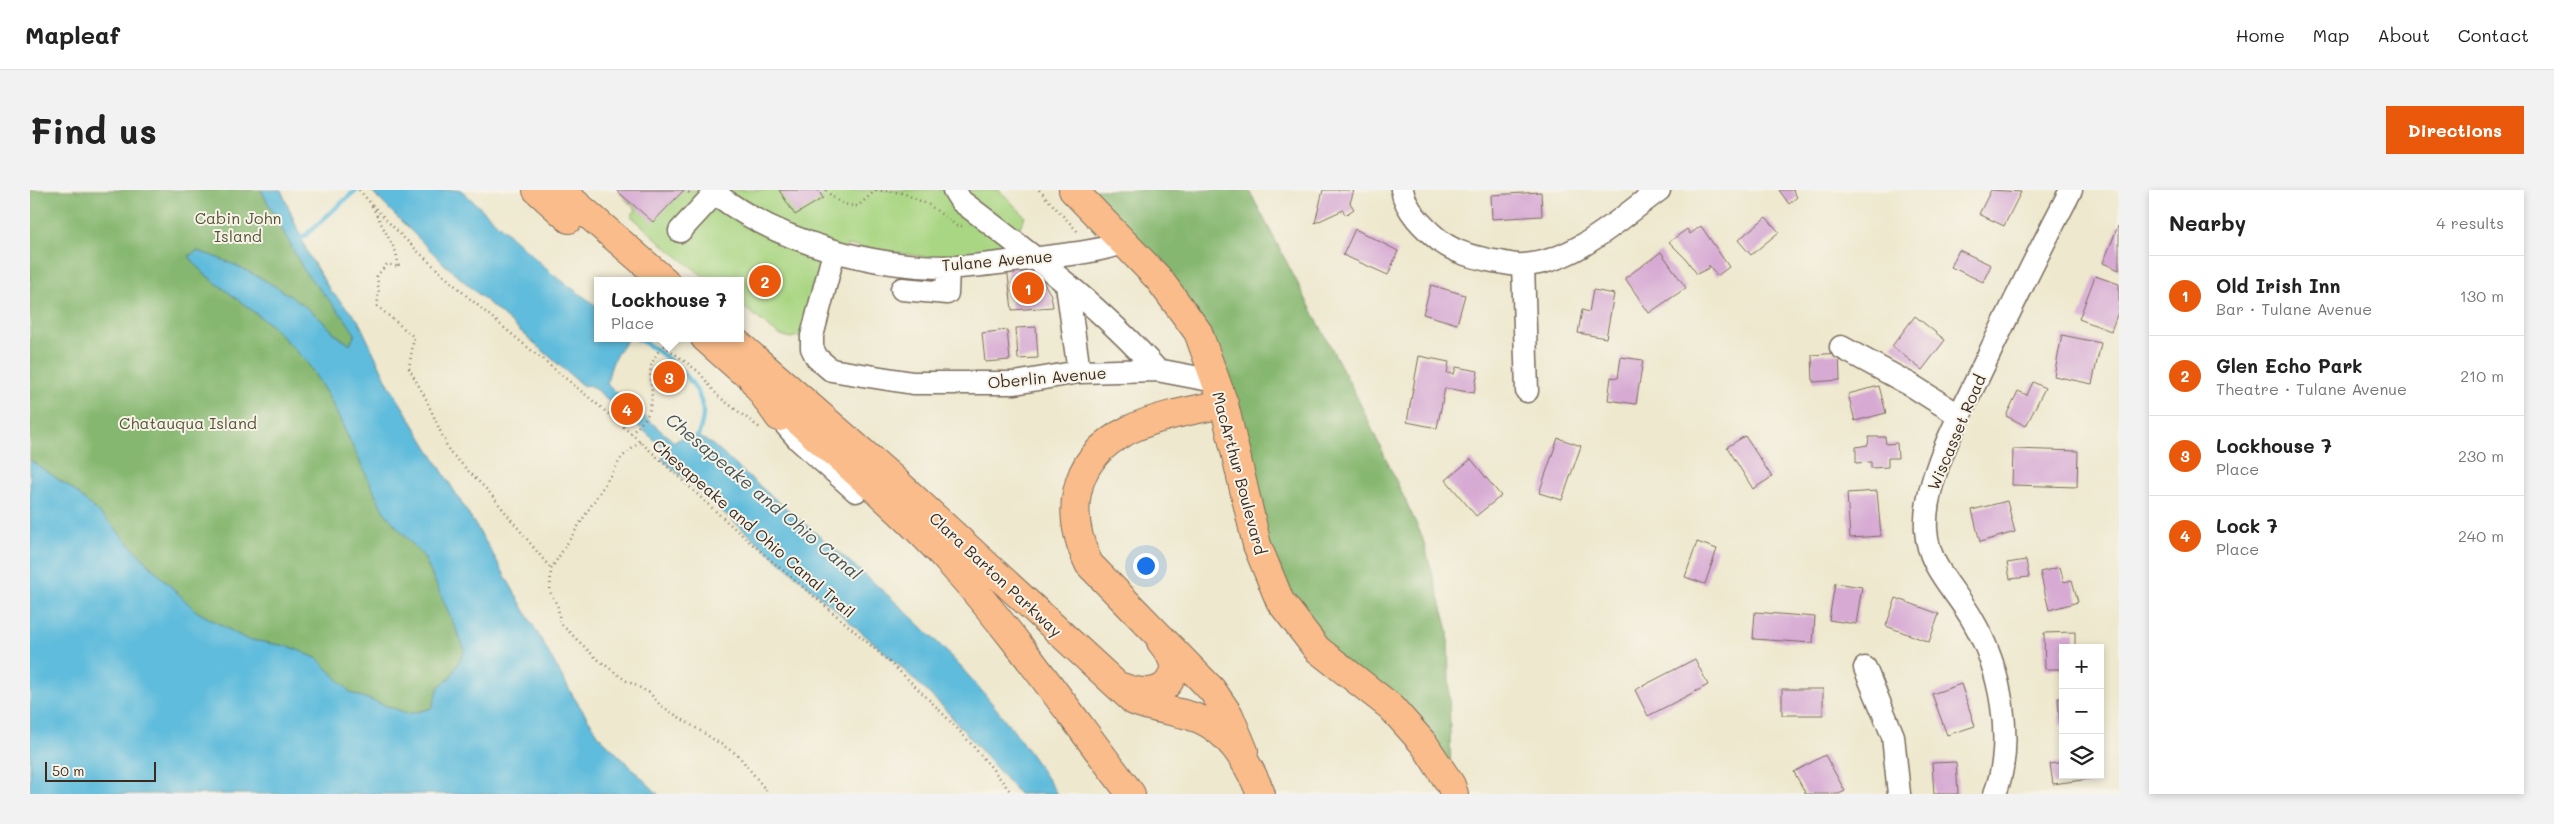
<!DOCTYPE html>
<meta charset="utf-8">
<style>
:root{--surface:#fff;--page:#f2f2f2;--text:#222;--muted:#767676;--line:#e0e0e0;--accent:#ea580c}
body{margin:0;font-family:Mali,sans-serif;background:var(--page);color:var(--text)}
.controls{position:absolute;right:15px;bottom:15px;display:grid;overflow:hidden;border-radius:0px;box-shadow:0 2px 8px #0003}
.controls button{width:45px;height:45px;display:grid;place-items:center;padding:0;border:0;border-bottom:1px solid var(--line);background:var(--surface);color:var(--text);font:25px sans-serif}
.scale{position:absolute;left:15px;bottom:12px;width:111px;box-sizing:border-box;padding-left:5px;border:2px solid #3b2a1e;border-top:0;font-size:14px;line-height:18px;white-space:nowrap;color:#3b2a1e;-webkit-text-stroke:4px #f7f3e8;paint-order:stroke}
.you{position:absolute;left:1115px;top:375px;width:18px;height:18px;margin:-12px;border:4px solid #fff;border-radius:50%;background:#1a73e8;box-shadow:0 0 0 8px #1a73e833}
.badge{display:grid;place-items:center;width:32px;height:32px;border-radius:50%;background:var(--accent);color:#fff;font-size:16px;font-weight:700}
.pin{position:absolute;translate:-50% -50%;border:2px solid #fff;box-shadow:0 1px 5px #0006}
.popup{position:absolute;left:564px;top:87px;width:150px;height:65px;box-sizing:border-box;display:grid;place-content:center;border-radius:0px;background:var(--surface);filter:drop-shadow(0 1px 4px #0005);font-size:16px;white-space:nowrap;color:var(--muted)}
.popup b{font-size:19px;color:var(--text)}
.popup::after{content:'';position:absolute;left:50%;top:100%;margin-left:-10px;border:10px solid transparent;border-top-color:var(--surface)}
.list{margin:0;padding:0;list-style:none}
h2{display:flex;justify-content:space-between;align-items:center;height:65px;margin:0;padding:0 20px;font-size:21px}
h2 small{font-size:16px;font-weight:400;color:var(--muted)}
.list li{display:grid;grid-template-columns:32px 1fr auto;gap:15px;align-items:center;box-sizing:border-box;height:80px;padding:0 20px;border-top:1px solid var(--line)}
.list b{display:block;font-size:19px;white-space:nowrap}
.list p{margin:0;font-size:16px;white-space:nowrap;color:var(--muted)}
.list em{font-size:16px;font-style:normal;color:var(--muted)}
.icon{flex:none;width:28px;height:28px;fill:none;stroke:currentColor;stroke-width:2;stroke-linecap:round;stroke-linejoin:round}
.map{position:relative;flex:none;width:2089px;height:604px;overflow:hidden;border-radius:0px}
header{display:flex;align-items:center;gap:30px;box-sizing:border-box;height:70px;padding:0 25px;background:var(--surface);border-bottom:1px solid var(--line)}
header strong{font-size:24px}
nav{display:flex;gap:28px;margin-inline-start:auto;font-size:18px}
.intro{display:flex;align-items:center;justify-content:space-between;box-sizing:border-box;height:120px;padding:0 30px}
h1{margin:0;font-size:35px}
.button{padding:12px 22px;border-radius:0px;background:var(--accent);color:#fff;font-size:18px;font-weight:700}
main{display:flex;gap:30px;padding:0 30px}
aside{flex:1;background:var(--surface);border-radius:0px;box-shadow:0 2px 8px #0003}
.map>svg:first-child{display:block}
</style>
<header>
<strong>Mapleaf</strong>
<nav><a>Home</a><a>Map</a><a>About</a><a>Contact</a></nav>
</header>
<div class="intro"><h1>Find us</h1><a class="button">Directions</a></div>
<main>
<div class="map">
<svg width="2089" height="604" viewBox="0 0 2089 604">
<rect width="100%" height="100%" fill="#f7f3e8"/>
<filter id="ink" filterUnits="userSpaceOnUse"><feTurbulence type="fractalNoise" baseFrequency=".02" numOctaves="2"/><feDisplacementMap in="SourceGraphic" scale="10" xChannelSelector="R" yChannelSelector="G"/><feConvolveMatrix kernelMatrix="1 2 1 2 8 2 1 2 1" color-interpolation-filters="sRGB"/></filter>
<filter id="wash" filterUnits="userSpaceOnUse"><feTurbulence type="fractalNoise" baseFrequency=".0096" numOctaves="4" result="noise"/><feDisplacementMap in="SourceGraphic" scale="20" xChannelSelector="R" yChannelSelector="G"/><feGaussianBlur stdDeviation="1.12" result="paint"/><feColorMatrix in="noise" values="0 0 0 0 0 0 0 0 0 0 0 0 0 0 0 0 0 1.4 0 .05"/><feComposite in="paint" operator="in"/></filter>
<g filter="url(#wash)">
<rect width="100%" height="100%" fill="#eee8ce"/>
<path fill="#a9d682" stroke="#728050" d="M587 0H969L995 26 977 65 902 68 817 55 774 145 760 148 748 144 710 114V91H680L638 59 601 26 606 20Z"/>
<path fill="#86b770" stroke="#607047" d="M0 0H231L275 82 316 130 325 144 320 154C307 147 299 137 288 127 255 99 208 73 167 61L159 66 172 82 242 136 277 172 300 209 354 322 394 367 435 460 421 487 409 497 402 518 379 524 321 503 288 469 261 457 216 449 166 421 121 377 79 332 41 298 0 270Z
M1043 0H1219L1326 205 1392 346 1418 440 1421 595 1250 411 1168 142Z"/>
<path fill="#5ebcdc" stroke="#4c737d" d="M231 0H251L278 64 300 100 328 130 358 193 460 359 543 506 570 547 628 604H0V270L41 298 79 332 121 377 166 421 216 449 261 457 288 469 321 503 379 524 402 518 409 497 421 487 435 460 394 367 354 322 300 209 277 172 242 136 172 82 159 66 167 61C208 73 255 99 288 127 299 137 307 148 320 154L325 144 316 130 275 82Z
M340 0H431L521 83 568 117V148H599C586 162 580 175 577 194L644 252C662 242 666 244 683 255 753 319 829 375 897 442 946 490 990 545 1027 604H989L913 517 868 474 633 270 632 267 636 260 569 202 559 195 553 196 413 73Z"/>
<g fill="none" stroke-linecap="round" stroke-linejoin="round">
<path stroke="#5ebcdc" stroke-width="4.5" d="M271 49 326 0
M606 148C631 161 666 186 672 215 675 226 671 236 668 246"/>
</g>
<g id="blocks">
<path fill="#d7aad4" d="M586 0H654L623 32Z
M749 0H788L793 8 765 25Z
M1293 0H1324L1320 13 1324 19 1315 25 1313 20 1285 33Z
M1749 0H1764L1763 1 1767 7 1759 14Z
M1961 0 1991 2 1974 36 1949 24Z
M1511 2 1512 26 1462 29 1461 5Z
M1736 27 1749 42 1721 65 1708 50Z
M2089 34V80L2073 73Z
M1671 36 1699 77 1687 86 1679 75V78L1667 84 1656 69 1639 52 1657 39 1660 44Z
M1325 39 1368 61 1358 85 1313 65Z
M1929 60 1961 75 1953 92 1921 77Z
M1631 62 1656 98 1619 123 1595 88Z
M1002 76 1005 87 1012 90 1021 105 1023 117 982 120 977 77Z
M2065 86 2089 94V119L2081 141 2049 129Z
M1401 95 1435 105 1427 134 1393 124Z
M1563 100 1584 104 1576 148 1548 143 1552 120 1559 122Z
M1885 126 1915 150 1892 180 1862 156Z
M1006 137 1008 168 988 169 986 138Z
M977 140 980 170 955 172 952 143Z
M2032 145 2071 153 2062 194 2024 186Z
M1809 163 1810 190 1783 192 1782 165Z
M1389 166 1419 172 1417 183 1424 184 1426 177 1448 181 1444 203 1415 198 1407 238 1377 232Z
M1591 167 1613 170 1606 214 1578 210 1581 187 1588 188Z
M636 176 650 189 642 197 629 184Z
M2003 192 2015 198 1996 236 1976 226 1988 201 1997 205Z
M1849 196 1856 223 1825 231 1818 204Z
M1715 246 1742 287 1723 299 1697 257Z
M1839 247H1855L1856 254 1867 253 1868 268H1858V277L1841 278V272L1826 273V257L1838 255Z
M1528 248 1551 256 1532 310 1509 303Z
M1983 259 2048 261 2047 297 1982 295Z
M1441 269 1471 306 1446 326 1416 290Z
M1847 301 1851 346 1820 348 1817 303Z
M1977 311 1985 342 1950 352 1942 320Z
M1667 352 1687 359 1675 394 1655 387Z
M1996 370 1999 387 1980 389 1977 373Z
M2030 377 2034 392 2042 390 2048 412 2019 420 2010 382Z
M1805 393 1832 397 1826 434 1799 430Z
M1866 408 1909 424 1899 452 1856 436Z
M1725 422 1785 427 1783 453 1723 449Z
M2045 442V458H2033V479H2015L2014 443Z
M1665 469 1678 495 1618 526 1605 500Z
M1931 494 1945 536 1917 545 1902 504Z
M1752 499H1793V525H1752Z
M2028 508H2033V535H2030Z
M1795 565 1815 601 1809 604H1776L1764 582Z
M1926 572 1928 604H1904L1902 573Z
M2033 572V585H2067V588L2023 594 2020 574Z"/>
</g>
</g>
<g filter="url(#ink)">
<use href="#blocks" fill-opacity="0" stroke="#7a6c5c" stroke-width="1"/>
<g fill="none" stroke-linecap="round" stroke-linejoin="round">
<g stroke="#7a6c5c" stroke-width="25">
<path id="minor" d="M924 0 931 11C999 63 1070 116 1127 180
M1372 0C1376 21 1394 38 1410 51 1426 63 1444 67 1463 71 1473 72 1484 76 1494 75 1545 72 1589 29 1629 0
M650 41 685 3C748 53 847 79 927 77 951 76 975 72 999 69 1031 65 1065 63 1095 52
M804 62 782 146V158L787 168 801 180 883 193H985L1049 182 1127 180 1185 191
M1493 75 1497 201
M1037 95 1049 182
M872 99 917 103 918 77
M1811 157 1881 195 1930 226
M749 227 769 250 826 301
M1835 478 1863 546 1869 604
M1965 604C1985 551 1971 478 1942 429 1925 399 1898 377 1896 340 1893 291 1929 227 1950 183 1979 122 2009 61 2041 0"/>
</g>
<g stroke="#7a6c5c" stroke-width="30">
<path id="major" d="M1043 0 1128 88 1168 142 1194 214 1227 355 1250 411 1287 459 1361 517 1394 554 1421 595 1424 604"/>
</g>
<g stroke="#7a6c5c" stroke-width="30">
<path id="highway" d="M507 0 539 29
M530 0 635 91
M675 148 711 180
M701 148 861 287 1104 511C1122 519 1142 520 1161 526 1196 536 1218 572 1231 604
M723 190 749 227
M1194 214C1138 225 1059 236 1047 303 1042 328 1048 351 1059 374L1182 500 1199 525 1214 561
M765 228C819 276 875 323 923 376 987 448 1043 528 1101 604
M1092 497C1108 503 1132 507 1141 488 1144 482 1145 475 1142 469 1140 463 1135 457 1131 452"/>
</g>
<path stroke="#7a6c5c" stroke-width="2.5" stroke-dasharray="1 4" stroke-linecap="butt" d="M329 0C398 79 482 144 562 210 624 261 680 319 742 371 827 443 915 514 982 604
M654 0 660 3
M796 0C805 11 815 16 828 16L846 0
M846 0 873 3 899 15 927 36H932
M1009 0 1049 43
M342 16 366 62 369 77 357 74 347 86 349 103 347 116 384 147 379 178 396 209 419 261 459 302 521 379
M601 244C607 237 618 228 620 218 627 189 610 184 633 155L669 182 688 206 730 238
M610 252 592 267 521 379 520 402 528 417 530 433 566 468 595 490 620 503 630 515 708 565 739 604"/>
<use href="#minor" stroke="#fff" stroke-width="22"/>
<use href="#major" stroke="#f9bc8a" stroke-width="28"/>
<use href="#highway" stroke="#f9bc8a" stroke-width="28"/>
</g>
</g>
<g text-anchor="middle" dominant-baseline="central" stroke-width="4" stroke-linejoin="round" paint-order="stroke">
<g font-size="16" fill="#565537" stroke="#f7f3e8">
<text x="208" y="27">Cabin John<tspan x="208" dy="18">Island</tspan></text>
<text x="158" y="232">Chatauqua Island</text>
</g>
<g font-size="16" fill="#3b2a1e" stroke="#f7f3e8">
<text transform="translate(967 70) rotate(-5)">Tulane Avenue</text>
<text transform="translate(1017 187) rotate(-5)">Oberlin Avenue</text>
<text transform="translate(1926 242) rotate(-67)">Wiscasset Road</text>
<text transform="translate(1210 283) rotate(75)">MacArthur Boulevard</text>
<text transform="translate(724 338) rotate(41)">Chesapeake and Ohio Canal Trail</text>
<text transform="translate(966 384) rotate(43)">Clara Barton Parkway</text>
</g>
<g font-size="18" font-style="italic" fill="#465657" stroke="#f7f3e8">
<text transform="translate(734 306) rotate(40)">Chesapeake and Ohio Canal</text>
</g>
</g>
</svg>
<div class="controls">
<button>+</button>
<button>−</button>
<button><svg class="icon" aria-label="layers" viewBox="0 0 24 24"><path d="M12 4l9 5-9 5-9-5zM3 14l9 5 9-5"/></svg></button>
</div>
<div class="scale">50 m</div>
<div class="you"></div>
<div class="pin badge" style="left:998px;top:98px">1</div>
<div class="pin badge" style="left:735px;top:91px">2</div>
<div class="pin badge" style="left:639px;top:187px">3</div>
<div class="popup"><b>Lockhouse 7</b>Place</div>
<div class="pin badge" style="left:597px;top:219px">4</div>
</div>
<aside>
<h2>Nearby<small>4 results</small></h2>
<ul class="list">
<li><span class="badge">1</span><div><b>Old Irish Inn</b><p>Bar · Tulane Avenue</p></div><em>130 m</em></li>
<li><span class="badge">2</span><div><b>Glen Echo Park</b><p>Theatre · Tulane Avenue</p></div><em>210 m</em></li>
<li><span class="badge">3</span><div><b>Lockhouse 7</b><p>Place</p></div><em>230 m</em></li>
<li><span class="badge">4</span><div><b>Lock 7</b><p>Place</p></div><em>240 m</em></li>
</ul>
</aside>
</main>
